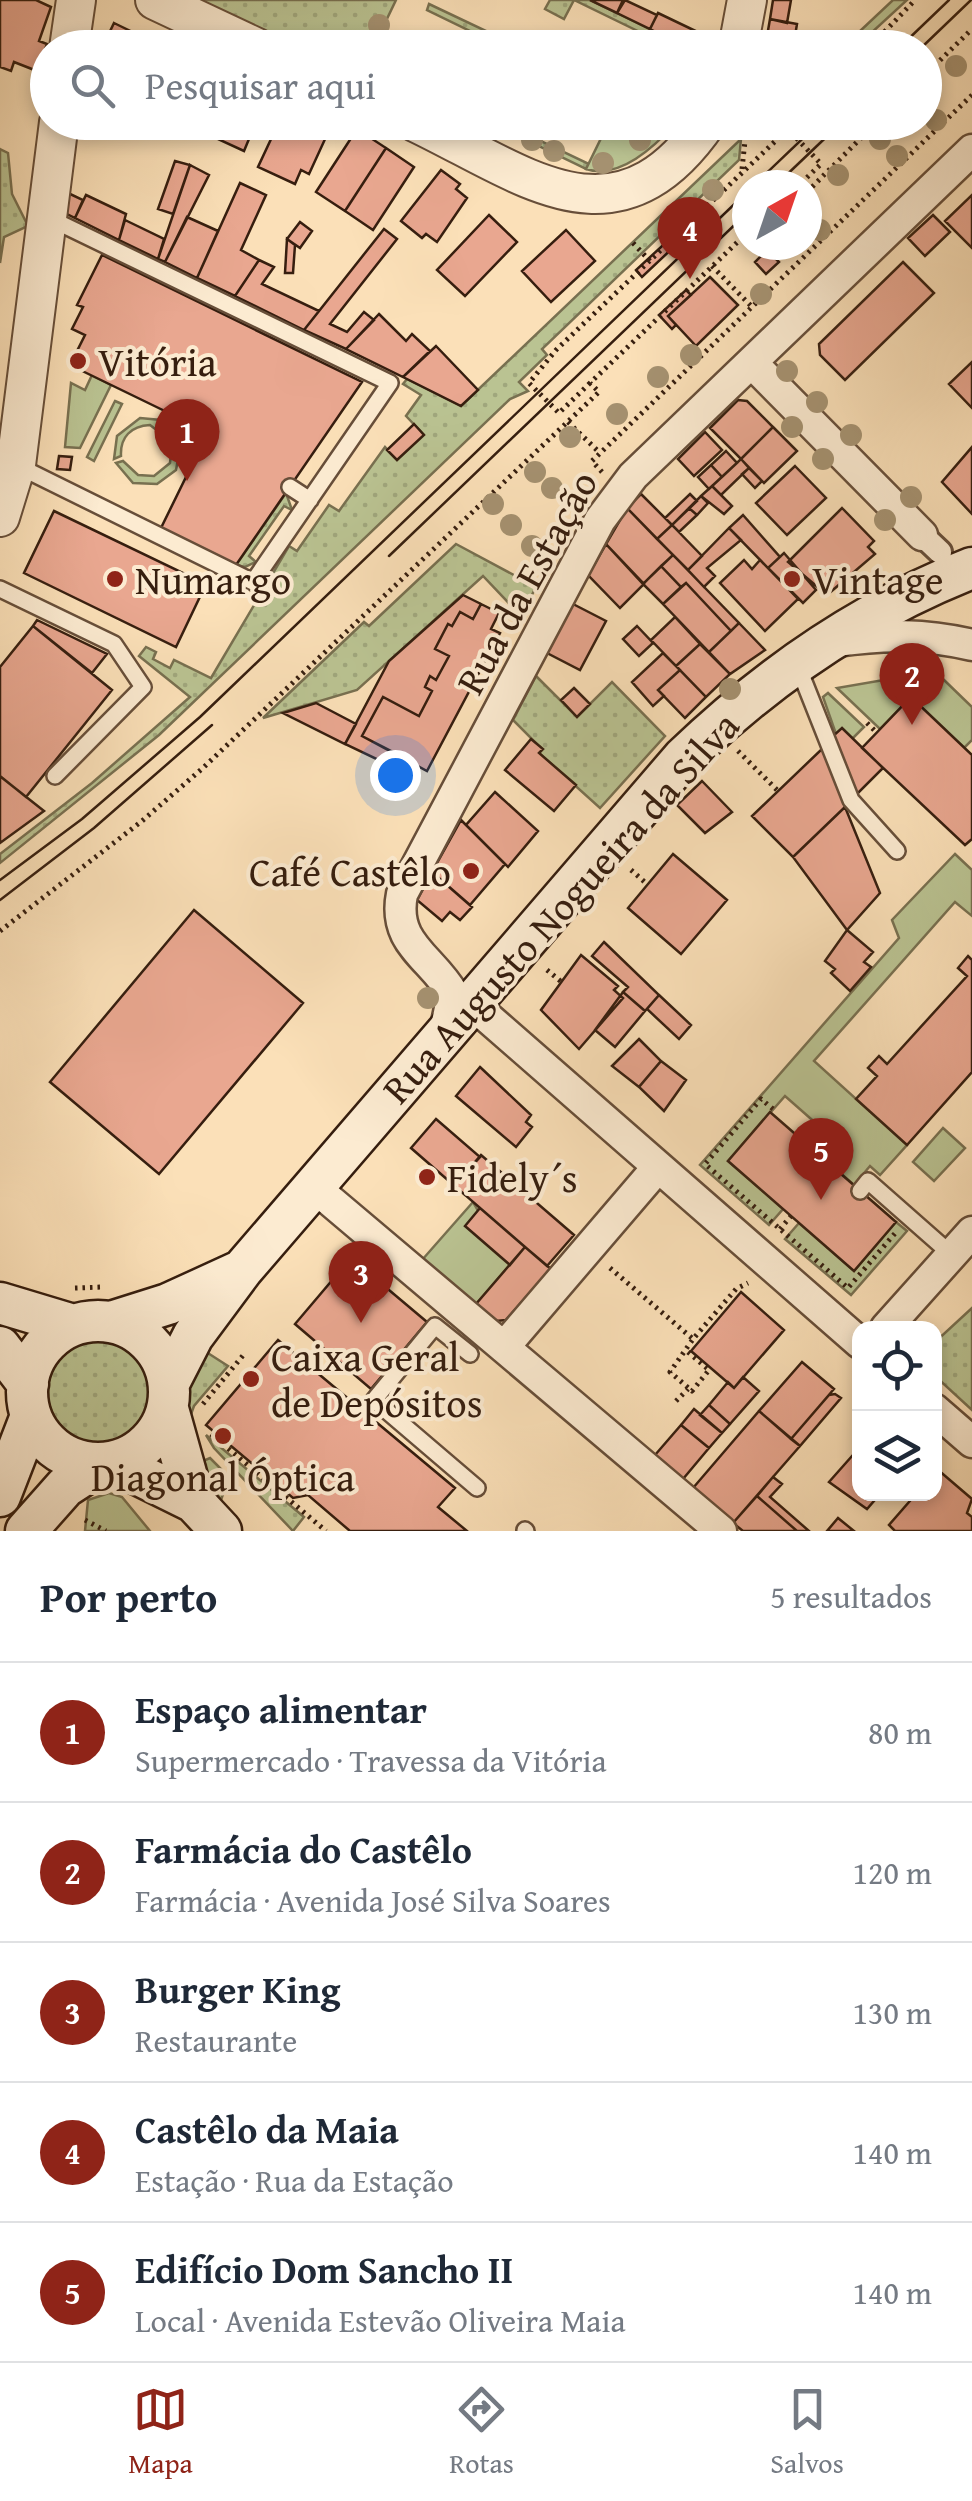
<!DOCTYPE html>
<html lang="pt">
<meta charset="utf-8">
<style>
:root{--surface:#fff;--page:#f6f6f7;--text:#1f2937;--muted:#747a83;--line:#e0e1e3;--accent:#8f2418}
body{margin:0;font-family:"Gentium Book Plus",serif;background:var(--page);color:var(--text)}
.controls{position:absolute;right:30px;bottom:30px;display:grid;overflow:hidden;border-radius:20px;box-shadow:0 5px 15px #0003}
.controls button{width:90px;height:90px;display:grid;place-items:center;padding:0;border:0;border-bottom:2px solid var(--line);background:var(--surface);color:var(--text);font:50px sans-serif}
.compass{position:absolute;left:732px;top:170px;width:90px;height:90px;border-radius:50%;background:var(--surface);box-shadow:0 5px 15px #0003;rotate:40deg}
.you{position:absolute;left:395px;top:775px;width:35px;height:35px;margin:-25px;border:8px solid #fff;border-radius:50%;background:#1a73e8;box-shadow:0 0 0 15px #1a73e833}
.badge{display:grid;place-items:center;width:65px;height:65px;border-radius:50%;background:var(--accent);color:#fff;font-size:32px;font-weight:700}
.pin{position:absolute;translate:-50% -82px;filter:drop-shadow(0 2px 5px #0008)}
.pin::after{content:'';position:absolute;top:52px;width:35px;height:30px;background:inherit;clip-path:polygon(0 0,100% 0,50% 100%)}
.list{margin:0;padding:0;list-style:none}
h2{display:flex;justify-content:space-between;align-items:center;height:130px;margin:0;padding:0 40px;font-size:42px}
h2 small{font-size:32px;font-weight:400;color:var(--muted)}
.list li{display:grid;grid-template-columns:65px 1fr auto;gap:30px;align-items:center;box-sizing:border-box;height:140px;padding:0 40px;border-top:2px solid var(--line)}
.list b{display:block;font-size:38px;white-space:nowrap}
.list p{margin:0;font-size:32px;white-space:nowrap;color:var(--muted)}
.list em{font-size:32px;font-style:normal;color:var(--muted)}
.icon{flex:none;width:55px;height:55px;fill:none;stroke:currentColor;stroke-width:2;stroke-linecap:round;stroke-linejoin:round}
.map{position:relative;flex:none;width:972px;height:1531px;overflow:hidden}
.search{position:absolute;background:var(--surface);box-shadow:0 5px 15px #0003;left:30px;right:30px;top:30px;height:110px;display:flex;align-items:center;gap:25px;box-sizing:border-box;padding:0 35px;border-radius:55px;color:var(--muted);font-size:38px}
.sheet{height:830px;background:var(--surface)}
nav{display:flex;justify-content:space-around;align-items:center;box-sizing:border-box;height:140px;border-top:2px solid var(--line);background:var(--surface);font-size:28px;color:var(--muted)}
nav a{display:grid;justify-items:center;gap:5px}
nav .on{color:var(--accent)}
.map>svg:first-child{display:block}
</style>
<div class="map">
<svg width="972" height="1531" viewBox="0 0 972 1531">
<defs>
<pattern id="grass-dots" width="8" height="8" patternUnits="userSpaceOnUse" patternTransform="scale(2.5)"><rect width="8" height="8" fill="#bac392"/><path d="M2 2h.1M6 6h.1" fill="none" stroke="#a0a77d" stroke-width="1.8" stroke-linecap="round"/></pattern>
</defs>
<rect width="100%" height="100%" fill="#fbe0b8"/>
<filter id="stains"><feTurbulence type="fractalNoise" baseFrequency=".002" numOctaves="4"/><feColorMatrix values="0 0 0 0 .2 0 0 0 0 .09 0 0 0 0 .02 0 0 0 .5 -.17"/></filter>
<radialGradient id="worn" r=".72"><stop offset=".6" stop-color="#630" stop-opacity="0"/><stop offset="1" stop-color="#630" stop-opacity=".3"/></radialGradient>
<path fill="url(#grass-dots)" stroke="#787050" stroke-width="2.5" d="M189 0H396L373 48 287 47Z
M550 0H590L654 31 650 37 574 0 564 19 545 9Z
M893 0H907L856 47H843Z
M429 4 520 47H503L427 10Z
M491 123H503L589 164 586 169Z
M741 139 739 160 542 349 547 355 519 382 528 391 510 399 159 735 0 863V854L92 783 190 697 139 656 146 647 156 652 153 659 170 668 174 660 211 678 289 546 297 551 329 505 339 511 385 447 397 460 423 434 406 416 421 395 403 384 407 379 461 406Z
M0 149 8 153 12 194 28 226 4 237 0 263Z
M286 493 292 510 284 506 249 556 256 562 245 567 236 565Z
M456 544 536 587 521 616 483 576 357 690 263 718 364 622 369 626Z
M536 676 577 717 612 682 665 736 600 808 539 753 542 749 513 720Z
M972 1308V1410L935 1376 934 1343Z
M48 1392a52 52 0 1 1 104 0a52 52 0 1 1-104 0Z
M200 1348 228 1366 194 1406 190 1417 184 1409Z
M206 1435 304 1517 293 1531 214 1448Z
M210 1458 229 1477 221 1500 196 1464Z"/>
<path fill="#bac392" stroke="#787050" stroke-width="2.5" d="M609 122H676V123C655 146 620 180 586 169Z
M92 375 111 385 80 448 65 447 71 383 85 390Z
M115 401 122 404 94 461 87 457Z
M140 418 161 420 179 438 171 441 150 425C131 426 120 437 121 456L114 459 117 436Z
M181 443 176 470 157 484 133 483 116 463 123 461 138 475 154 476 170 463 172 445Z
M907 676 929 678 880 729 837 688Z
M943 679 972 707V740L964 748 918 705Z
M828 693 864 727 852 739 836 734 823 697Z
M955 854 972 870V916L955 902 814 1061 907 1145 880 1175 870 1166 854 1185 814 1150 827 1133 785 1096 728 1161 783 1209 769 1225 700 1165 899 938 892 920Z
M943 1128 965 1148 934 1181 913 1162Z
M473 1202 510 1265 476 1304 422 1260Z
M896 1222 907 1231 851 1295 785 1239 799 1223 854 1271Z
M109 1493 122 1497 150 1531H85L88 1500Z"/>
<path fill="#e9a790" stroke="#361e0f" stroke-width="2.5" d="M0 0H36L51 7 39 41 47 44 37 71 14 62 11 71 0 67Z
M590 0H623L617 13Z
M625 0 657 15 650 29 617 13Z
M773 0H791L787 23 770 19Z
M658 13 704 35 701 48H687L650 29Z
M770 19 797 24 793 48H765Z
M114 23 157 44 156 48H102Z
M215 122H256L244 151 209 135Z
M279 122H324L319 134 326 137 309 174 301 170 295 184 258 167Z
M357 129 386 148 345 211 316 192Z
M386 148 414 167 373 230 345 211Z
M175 161 190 165 173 214 158 209Z
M190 165 209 175 165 262 158 259Z
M441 170 460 184 456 189 467 198 437 242 426 234 422 238 401 221Z
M240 183 266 195 241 250 259 260 235 296 197 278Z
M68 193 83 200 75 218 65 213Z
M86 195 126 214 119 240 75 218Z
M972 195V248L945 221Z
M489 215 517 242 465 296 437 270Z
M933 215 950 232 925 256 908 238Z
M187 217 218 231 197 278 165 262Z
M125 220 164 239 158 259 119 240Z
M300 222 312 231 300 248 287 239Z
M384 229 397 239 330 324 347 332 364 312 374 320 346 349 304 330Z
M566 230 595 261 551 302 522 271Z
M673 236 679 242 642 277 636 270Z
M287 239 295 245 293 273H285Z
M767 250 779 262 766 274 755 262Z
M102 255 362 382 236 565 161 528 208 432 70 365 85 335 72 329 83 307 77 305Z
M259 260 274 267 262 284 319 311 304 330 235 296Z
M903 262 934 293 845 380 820 355 819 344Z
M710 277 738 305 696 346 668 316Z
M686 290 691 295 668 316 676 325 672 329 659 315Z
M379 314 406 341 412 334 430 351 403 377 346 349Z
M436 346 478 390 461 406 403 377Z
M972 362V408L949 384Z
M738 400 747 401 773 427 741 459 710 428Z
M414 424 424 435 397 460 387 450Z
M773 427 797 451 764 483 741 459Z
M705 432 722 450 694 476 678 459Z
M972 447V514L942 482Z
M726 451 737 463 722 477 711 465Z
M59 456 72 457 70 470 57 469Z
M741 459 749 468 721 495 712 486Z
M711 465 722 477 709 489 698 477Z
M795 466 826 498 787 535 756 503Z
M749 468 762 481 755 488 742 474Z
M712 486 732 506 724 514 701 496Z
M641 494 672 525 657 539 627 508Z
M690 494 697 501 672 525 665 518Z
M701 496 708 503 697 515 689 508Z
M627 508 673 555 643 584 606 544Z
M689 508 697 515 679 532 672 525Z
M842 508 874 541 868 547 875 554 827 595 788 562Z
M54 511 206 584 176 647 24 573Z
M743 515 780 557 768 568 729 528Z
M672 525 702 556 688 570 657 539Z
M729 528 741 540 707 568 715 576 704 587 688 570Z
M606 544 644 584 620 608 588 575Z
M784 553 816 590 803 603 768 568Z
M673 555 739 623 731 631 686 583 681 587 661 566Z
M744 560 752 569 760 560 798 599 765 631 720 583Z
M661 566 681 587 663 604 643 584Z
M686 583 731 631 709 652 663 604Z
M463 595 481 604 473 619 460 612 452 626 448 624 435 649 449 656 436 680 430 676 425 687 432 691 419 716 383 697 362 736 395 753 389 765 345 744 389 661Z
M481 604 499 613 491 629 500 633 427 771 362 736 383 697 419 716 432 691 425 687 430 676 436 680 449 656 435 649 448 624 452 626 460 612 473 619Z
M573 604 606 621 580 670 547 653Z
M675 617 700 644 676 666 651 640Z
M37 620 107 654 92 673 33 626Z
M739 623 765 650 730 674 709 652Z
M33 626 112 690 26 797 0 776V667Z
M637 626 653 643 639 656 623 639Z
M700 644 730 674 706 697 676 666Z
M663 653 680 670 658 690 664 696 653 706 632 682Z
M680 670 706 697 685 718 658 690Z
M574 688 590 704 577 717 561 700Z
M911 697 972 755V839L965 845 862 748Z
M316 703 356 724 345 744 283 713Z
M842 728 883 768 856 795 833 736Z
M531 739 543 749 539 753 576 785 554 811 505 770Z
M823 748 845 807 793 857 752 816Z
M1 777 44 811 0 843V778Z
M702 781 732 812 705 833 677 805Z
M495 792 538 831 508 867 466 825Z
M845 807 880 893 847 930 793 857Z
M461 820 505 864 470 905 432 872Z
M673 854 727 900 681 954 628 908Z
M432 872 472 907 460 920 450 912 442 921 417 900Z
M194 910 303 1003 159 1174 50 1082Z
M847 930 873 952 864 962 871 967 850 991 831 973 835 969 825 961Z
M604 942 659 995 645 1011 623 992 628 987 592 956Z
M581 955 618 986 614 990 623 998 579 1049 541 1010Z
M968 956 972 960V1072L907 1145 856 1099 877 1076 868 1068 879 1056 887 1064 967 976 958 968Z
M623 992 645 1011 615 1047 595 1030Z
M659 995 691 1025 679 1039 647 1009Z
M639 1039 661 1061 639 1087 612 1066Z
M661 1061 686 1080 664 1111 639 1087Z
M480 1067 531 1115 526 1122 532 1127 516 1147 456 1096Z
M770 1112 896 1222 854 1271 728 1161Z
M436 1119 480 1157 469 1169 479 1179 465 1195 411 1148Z
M481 1155 574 1235 547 1266 465 1195 479 1179 469 1169Z
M480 1208 525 1247 510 1265 465 1226Z
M525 1247 551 1269 506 1320 496 1321 476 1304Z
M351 1258 427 1322 371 1389 295 1324Z
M741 1292 784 1330 734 1388 691 1351Z
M278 1340 455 1488 438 1507 467 1531H350L308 1495 293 1498 206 1425Z
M802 1362 834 1389 791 1439 759 1411Z
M743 1377 759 1391 730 1424 709 1405 728 1382 734 1388Z
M835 1394 841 1398 800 1446 791 1439 829 1395Z
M709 1405 730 1424 722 1433 700 1415Z
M694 1409 722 1433 709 1448 681 1425Z
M759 1411 800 1446 733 1523 693 1488Z
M681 1425 709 1448 683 1479 655 1455Z
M860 1447V1494H880L867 1509 829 1482Z
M937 1469 972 1499 967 1513 972 1517V1531H895L889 1525 916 1494H934Z
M773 1477 782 1484 770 1497 809 1531H797L757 1496Z
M757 1496 797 1531H743L733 1523Z
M838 1518 854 1531H827Z"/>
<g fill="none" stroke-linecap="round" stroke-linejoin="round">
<g stroke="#674e39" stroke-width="20">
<path id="service" d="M18 466 253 582 390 383 49 218
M290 487 310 500
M0 589 114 644 143 687 55 776
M797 664 851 800 897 851
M860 1191 868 1181 952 1255
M470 1354 435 1326 374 1400 477 1488
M525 1530 526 1531"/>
</g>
<g stroke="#674e39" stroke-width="28">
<path id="pedestrian" d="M922 535 940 552"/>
</g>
<g stroke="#674e39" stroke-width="35">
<path id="minor" d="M752 363 922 535
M837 641C884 634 926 634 972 645
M471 1003 860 1343
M445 1032 453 994C432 957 392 944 402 894L600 520 633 476 972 150
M314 1187 721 1531
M886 1328 972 1232
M504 1347 658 1167
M934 1409 972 1442"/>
</g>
<g stroke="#674e39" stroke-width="42">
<path id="tertiary" d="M155 0 257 48
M69 48 76 0
M738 48 747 0
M415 122C524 174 616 254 707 122
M0 517 16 465 59 122"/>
</g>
<g stroke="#361e0f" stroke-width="45">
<path id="secondary" d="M0 1303 73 1325
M27 1392a71 71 0 1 1 142 0a71 71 0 1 1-142 0Z
M111 1322 168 1304 238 1272
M0 1347 28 1384
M169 1383 193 1336 242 1270 683 758C768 676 862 611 972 568
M168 1409 194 1502
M113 1462 194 1502 221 1531
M0 1496 31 1416
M26 1531 65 1487 102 1463"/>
</g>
<path stroke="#361e0f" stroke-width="5" stroke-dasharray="2.5 5" stroke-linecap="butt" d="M869 48 915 0
M924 76 972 29
M789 122 785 126 821 164 799 185
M742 169 747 122
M807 192 877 122
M633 243 650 261
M712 266 752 307
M590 383 559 413 529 383 556 350 788 129
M568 422 600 453
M602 472 592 461 972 95
M867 723 877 733
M738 751 778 791
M631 870 647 884
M0 931 142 821 204 767 599 392 590 383 747 233
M547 970 564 984
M773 1109 761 1099 705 1164 848 1288 897 1231
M780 1229 791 1216
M610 1268 693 1339 736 1289 748 1283
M75 1288 103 1287
M688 1352 709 1370 692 1391 670 1372 693 1339
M676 1401 688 1389
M203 1404 245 1353
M211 1434 326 1531
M85 1520 106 1531"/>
<use href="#service" stroke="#fcebd1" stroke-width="15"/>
<use href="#pedestrian" stroke="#fcebd1" stroke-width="22"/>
<use href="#minor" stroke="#fcebd1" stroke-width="30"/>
<use href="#tertiary" stroke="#fcebd1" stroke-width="38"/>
<use href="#secondary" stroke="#fcebd1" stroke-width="40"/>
<path stroke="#361e0f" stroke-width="2.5" d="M899 48 949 0
M921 48 971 0
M754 185 820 122
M776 185 842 122
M389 556 747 213
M0 880 82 819 200 717 747 192
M0 900 94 828 212 725"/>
</g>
<g fill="#a59170">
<circle cx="379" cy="25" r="11"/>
<circle cx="956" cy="66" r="11"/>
<circle cx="936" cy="120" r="11"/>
<circle cx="880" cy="139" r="11"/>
<circle cx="532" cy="140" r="11"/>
<circle cx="640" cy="140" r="11"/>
<circle cx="554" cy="151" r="11"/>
<circle cx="897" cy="156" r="11"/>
<circle cx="603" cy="163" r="11"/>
<circle cx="838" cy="175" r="11"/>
<circle cx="713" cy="190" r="11"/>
<circle cx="820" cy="230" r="11"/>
<circle cx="761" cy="294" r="11"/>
<circle cx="691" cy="355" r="11"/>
<circle cx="787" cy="371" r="11"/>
<circle cx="658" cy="377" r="11"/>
<circle cx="817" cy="402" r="11"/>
<circle cx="617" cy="414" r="11"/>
<circle cx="792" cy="427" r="11"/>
<circle cx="851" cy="435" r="11"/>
<circle cx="570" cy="437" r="11"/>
<circle cx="823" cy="459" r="11"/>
<circle cx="535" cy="472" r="11"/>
<circle cx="552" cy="488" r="11"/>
<circle cx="911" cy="497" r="11"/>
<circle cx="493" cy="504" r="11"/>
<circle cx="885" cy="520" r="11"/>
<circle cx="511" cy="525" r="11"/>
<circle cx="532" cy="546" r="11"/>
<circle cx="730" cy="689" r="11"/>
<circle cx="428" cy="998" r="11"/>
</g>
<g fill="#8f2418" stroke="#fcebd1" stroke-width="4">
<circle cx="78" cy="361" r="10"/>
<circle cx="115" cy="579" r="10"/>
<circle cx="792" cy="579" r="10"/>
<circle cx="471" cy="871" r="10"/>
<circle cx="427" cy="1177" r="10"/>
<circle cx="251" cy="1379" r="10"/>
<circle cx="223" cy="1436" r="10"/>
</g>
<g text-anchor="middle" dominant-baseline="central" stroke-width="8" stroke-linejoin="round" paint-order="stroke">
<g font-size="40" fill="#361e0f" stroke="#fcebd1" text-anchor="start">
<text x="98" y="361">Vitória</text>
<text x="135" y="579">Numargo</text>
<text x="812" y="579">Vintage</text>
<text x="451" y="871" text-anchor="end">Café Castêlo</text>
<text x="447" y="1177">Fidely´s</text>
<text x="271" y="1356">Caixa Geral<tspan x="271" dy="46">de Depósitos</tspan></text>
<text x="223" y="1476" text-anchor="middle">Diagonal Óptica</text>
</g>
<g font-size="40" fill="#361e0f" stroke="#fcebd1">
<text transform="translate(526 582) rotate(-61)">Rua da Estação</text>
<text transform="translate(560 907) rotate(-48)">Rua Augusto Nogueira da Silva</text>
</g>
</g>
<rect width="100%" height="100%" filter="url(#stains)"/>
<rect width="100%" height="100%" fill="url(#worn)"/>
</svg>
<div class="controls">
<button><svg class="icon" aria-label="locate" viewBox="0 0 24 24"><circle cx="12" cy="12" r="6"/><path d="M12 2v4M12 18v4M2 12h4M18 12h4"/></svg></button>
<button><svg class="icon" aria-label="layers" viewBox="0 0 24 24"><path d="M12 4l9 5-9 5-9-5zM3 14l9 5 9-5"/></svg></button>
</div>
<svg class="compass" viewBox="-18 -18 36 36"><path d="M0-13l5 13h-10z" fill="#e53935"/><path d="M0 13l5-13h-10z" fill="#747a83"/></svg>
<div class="you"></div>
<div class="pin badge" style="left:187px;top:481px">1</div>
<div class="pin badge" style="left:912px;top:725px">2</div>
<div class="pin badge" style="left:361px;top:1323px">3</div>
<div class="pin badge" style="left:690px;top:279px">4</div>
<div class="pin badge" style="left:821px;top:1200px">5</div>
<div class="search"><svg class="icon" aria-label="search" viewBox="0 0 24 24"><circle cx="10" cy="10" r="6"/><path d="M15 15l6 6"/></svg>Pesquisar aqui</div>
</div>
<section class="sheet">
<h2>Por perto<small>5 resultados</small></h2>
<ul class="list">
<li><span class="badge">1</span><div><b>Espaço alimentar</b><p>Supermercado · Travessa da Vitória</p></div><em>80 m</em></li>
<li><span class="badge">2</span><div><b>Farmácia do Castêlo</b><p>Farmácia · Avenida José Silva Soares</p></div><em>120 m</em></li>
<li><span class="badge">3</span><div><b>Burger King</b><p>Restaurante</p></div><em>130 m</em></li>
<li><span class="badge">4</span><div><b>Castêlo da Maia</b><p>Estação · Rua da Estação</p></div><em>140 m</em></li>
<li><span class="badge">5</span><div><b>Edifício Dom Sancho II</b><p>Local · Avenida Estevão Oliveira Maia</p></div><em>140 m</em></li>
</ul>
</section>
<nav>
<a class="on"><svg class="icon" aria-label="map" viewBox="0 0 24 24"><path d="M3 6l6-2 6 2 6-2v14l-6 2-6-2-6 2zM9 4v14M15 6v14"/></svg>Mapa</a>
<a><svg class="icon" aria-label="directions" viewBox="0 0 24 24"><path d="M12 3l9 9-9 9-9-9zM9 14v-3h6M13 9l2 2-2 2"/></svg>Rotas</a>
<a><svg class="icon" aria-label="saved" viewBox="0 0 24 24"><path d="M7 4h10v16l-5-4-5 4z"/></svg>Salvos</a>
</nav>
